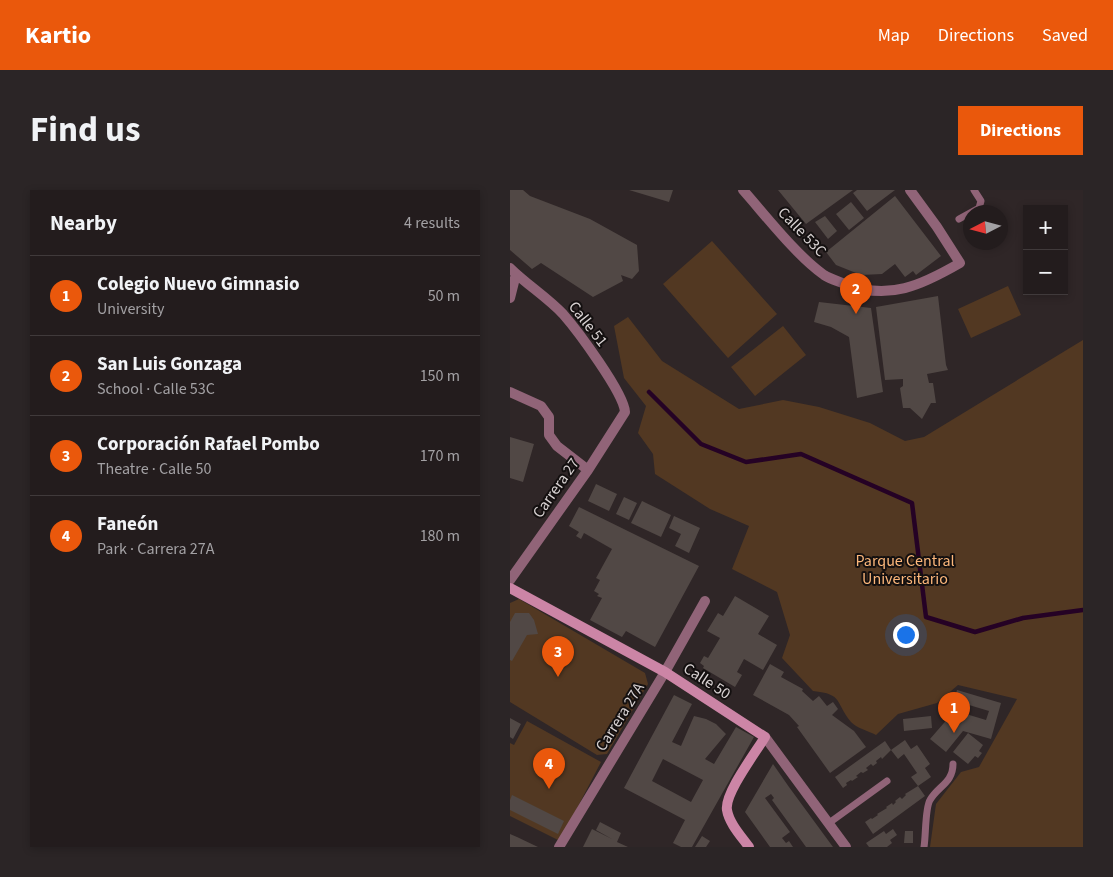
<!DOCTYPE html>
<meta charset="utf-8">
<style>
:root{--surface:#231c1d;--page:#2b2526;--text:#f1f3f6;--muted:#a3a1a4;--line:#403a3b;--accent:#ea580c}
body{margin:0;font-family:"Source Sans 3",sans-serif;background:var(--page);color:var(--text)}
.controls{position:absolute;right:15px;top:15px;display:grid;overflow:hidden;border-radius:0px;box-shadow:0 2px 8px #0003}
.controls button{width:45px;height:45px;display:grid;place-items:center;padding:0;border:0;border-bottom:1px solid var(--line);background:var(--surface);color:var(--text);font:25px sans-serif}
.compass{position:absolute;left:453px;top:15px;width:45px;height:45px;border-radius:50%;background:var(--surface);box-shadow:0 2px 8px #0003;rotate:264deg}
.you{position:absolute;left:395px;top:444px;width:18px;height:18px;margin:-12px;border:4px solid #fff;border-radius:50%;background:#1a73e8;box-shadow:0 0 0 8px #1a73e833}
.badge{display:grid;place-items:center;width:32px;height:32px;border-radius:50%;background:var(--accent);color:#fff;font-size:16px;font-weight:700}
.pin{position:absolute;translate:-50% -41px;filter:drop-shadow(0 1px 2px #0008)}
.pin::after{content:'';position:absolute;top:26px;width:18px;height:15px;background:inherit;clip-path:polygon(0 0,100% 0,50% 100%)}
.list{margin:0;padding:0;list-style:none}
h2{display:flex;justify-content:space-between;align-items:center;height:65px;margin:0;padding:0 20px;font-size:21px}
h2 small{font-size:16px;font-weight:400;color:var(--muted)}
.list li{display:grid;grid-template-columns:32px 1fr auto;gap:15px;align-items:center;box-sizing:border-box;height:80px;padding:0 20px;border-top:1px solid var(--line)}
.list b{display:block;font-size:19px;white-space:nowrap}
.list p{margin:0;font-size:16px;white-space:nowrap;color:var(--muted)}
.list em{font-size:16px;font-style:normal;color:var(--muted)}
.map{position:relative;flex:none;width:573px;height:657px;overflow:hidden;border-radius:0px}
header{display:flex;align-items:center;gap:30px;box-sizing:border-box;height:70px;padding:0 25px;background:var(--accent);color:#fff}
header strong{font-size:24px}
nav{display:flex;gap:28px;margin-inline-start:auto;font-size:18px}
.intro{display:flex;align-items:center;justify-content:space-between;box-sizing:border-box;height:120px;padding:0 30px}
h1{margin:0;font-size:35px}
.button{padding:12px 22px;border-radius:0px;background:var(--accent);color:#fff;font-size:18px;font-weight:700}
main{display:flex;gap:30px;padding:0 30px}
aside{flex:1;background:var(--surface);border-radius:0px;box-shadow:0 2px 8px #0003}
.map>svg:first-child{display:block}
</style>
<header>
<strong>Kartio</strong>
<nav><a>Map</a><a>Directions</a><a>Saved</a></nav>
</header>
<div class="intro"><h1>Find us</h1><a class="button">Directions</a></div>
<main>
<aside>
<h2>Nearby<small>4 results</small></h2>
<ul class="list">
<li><span class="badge">1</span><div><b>Colegio Nuevo Gimnasio</b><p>University</p></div><em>50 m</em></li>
<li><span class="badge">2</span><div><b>San Luis Gonzaga</b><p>School · Calle 53C</p></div><em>150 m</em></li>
<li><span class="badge">3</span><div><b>Corporación Rafael Pombo</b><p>Theatre · Calle 50</p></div><em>170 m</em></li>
<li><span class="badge">4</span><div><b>Faneón</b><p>Park · Carrera 27A</p></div><em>180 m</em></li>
</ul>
</aside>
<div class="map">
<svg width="573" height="657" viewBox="0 0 573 657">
<rect width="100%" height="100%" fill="#2f2627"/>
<path fill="#523822" d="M202 51 267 124 218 168 153 94Z
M498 96 511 125 461 148 448 119Z
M118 127 152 171 229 219 273 210 309 217 360 233 395 251 414 247 573 150V657H420L426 614 451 582 469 577 507 509 448 495 427 513 388 524 366 545C359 541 346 538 341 532 325 513 334 504 303 501L272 468 280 445 267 402 222 379 239 336 200 319 145 284 143 264 128 243 136 216 114 188 104 136Z
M273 136 296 165 245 206 221 177Z
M9 409 135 483 138 494 97 564 87 565 0 512V413Z
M17 531 91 572 50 651 0 626V553L4 555Z"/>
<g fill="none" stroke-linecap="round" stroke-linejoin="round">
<path stroke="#250225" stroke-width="4.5" d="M139 202 191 254 236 272 291 264 402 313 416 427 465 442 513 428 573 420"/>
</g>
<path fill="#514845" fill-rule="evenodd" d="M0 0H13L20 6 80 29 127 55 129 81 122 89 111 85 113 91 83 107 31 73 22 79 0 60Z
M119 0H163L159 12Z
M268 0H343L296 34Z
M347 0H385L357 21 343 3Z
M385 6 431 66 406 85 403 81 395 87 385 74 372 84 351 85 326 75 316 62Z
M341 12 354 28 339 40 326 24Z
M315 26 327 41 318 49 305 32Z
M428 106 436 175 438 180 417 184 419 193H423L426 213H421L412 229 400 218H393L390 198 393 196V189L375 190 366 117Z
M309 112 361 118 373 202 347 208 339 147 321 137 304 132Z
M0 247 24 254 13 292 0 288Z
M86 294 107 304 99 321 78 311Z
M114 307 127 313 119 330 106 324Z
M132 311 161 325 151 347 121 333Z
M69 317 189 376 145 457 116 441 112 447 80 430 92 408 87 406 89 404 84 401 90 390 86 388 102 359 74 343 71 349 66 346 69 342 59 336Z
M164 326 190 338 179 363 165 356 171 344 159 338Z
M225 406 259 426 248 444 267 455 253 480 234 469 227 482 232 485 225 497 193 478 194 476 190 473 194 466 198 468 210 448 197 441 208 423 213 426Z
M5 423H19L24 430 28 444 17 445 2 471 0 470V432Z
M260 474 274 482 271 487 293 499 292 501 303 511 309 506 317 516 323 512 328 519 322 525 344 541 356 557 320 583 287 537 289 536 279 525 243 505Z
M447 500 491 513 481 549 453 541 436 562 420 549 440 526ZM459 515 479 521 476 530 456 524Z
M164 505 182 514 162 552 171 556 184 526 196 529 206 534 216 544 195 569 204 574 226 537 244 547 182 657H171L163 653 175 630 114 598ZM153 569 193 590 181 612 142 591Z
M421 526 422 538 394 541 393 529Z
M0 528 11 534 3 549 0 547Z
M458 543 473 555 469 561 472 563 468 568 465 566 458 574 443 562Z
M395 550 401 559 407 555 420 574 415 578 421 587 408 596 401 587 407 583 394 564 388 569 381 560 372 569 371 567 366 571 367 573 363 576 361 574 356 578 358 580 353 583 351 582 346 586 348 587 342 591 341 590 336 593 337 595 333 598 325 587 375 551 381 560Z
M263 574 279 597 323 657H296L262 610 264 608 261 604 255 608 280 642 272 648 276 653 279 651 283 657H260L235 622Z
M408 596 415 606 363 644 355 632 361 628 362 629 368 625 367 624 377 618 376 617 382 613 383 615 386 612 385 611 390 607 392 609 396 605 395 604Z
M2 605 54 631 48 644 0 620V610Z
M90 632 111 643 107 652 118 657H73L82 639 102 649 86 640Z
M383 639 387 645 380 650 382 653 377 657H359L356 653 374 641 376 644Z
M395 641H403V653H394Z
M0 644 7 647 28 657H0Z
M192 646 200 651 196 657H185Z"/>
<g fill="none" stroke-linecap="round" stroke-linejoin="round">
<path stroke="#916478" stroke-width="7" d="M449 29 469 18 471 11 464 0
M319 633 377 591
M414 657C416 645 415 618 420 610 428 596 443 593 443 574"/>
<path stroke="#916478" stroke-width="10" d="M233 0C256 26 286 65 314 85 320 89 328 91 335 94 379 111 412 95 450 73L427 37 400 0
M0 78C16 94 37 107 53 124 67 140 114 203 115 222L78 280 0 390
M0 108 6 84
M0 202 31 216 39 227V245L47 256 78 280
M255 547 336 657
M49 657 155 482 195 411"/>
<path stroke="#cc85a6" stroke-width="10" d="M0 398 155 482 255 547C246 562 214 604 217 620 219 633 231 646 239 657"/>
</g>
<g text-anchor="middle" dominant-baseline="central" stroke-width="4" stroke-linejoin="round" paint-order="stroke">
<g font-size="16" fill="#d8d2d2" stroke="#141010">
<text transform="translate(292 42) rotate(46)">Calle 53C</text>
<text transform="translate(78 134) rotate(52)">Calle 51</text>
<text transform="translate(46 298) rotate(-55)">Carrera 27</text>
<text transform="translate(197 491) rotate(33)">Calle 50</text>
<text transform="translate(110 527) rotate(-58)">Carrera 27A</text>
</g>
<g font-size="16" fill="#fcb77b" stroke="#141010">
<text x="395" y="371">Parque Central<tspan x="395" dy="18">Universitario</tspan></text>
</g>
</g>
</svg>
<div class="controls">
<button>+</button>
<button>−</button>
</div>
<svg class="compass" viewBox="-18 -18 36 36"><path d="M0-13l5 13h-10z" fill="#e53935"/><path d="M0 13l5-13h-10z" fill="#a3a1a4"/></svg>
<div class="you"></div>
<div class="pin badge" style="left:444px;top:543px">1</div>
<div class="pin badge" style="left:346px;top:124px">2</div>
<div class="pin badge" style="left:48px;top:487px">3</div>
<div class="pin badge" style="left:39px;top:599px">4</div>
</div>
</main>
